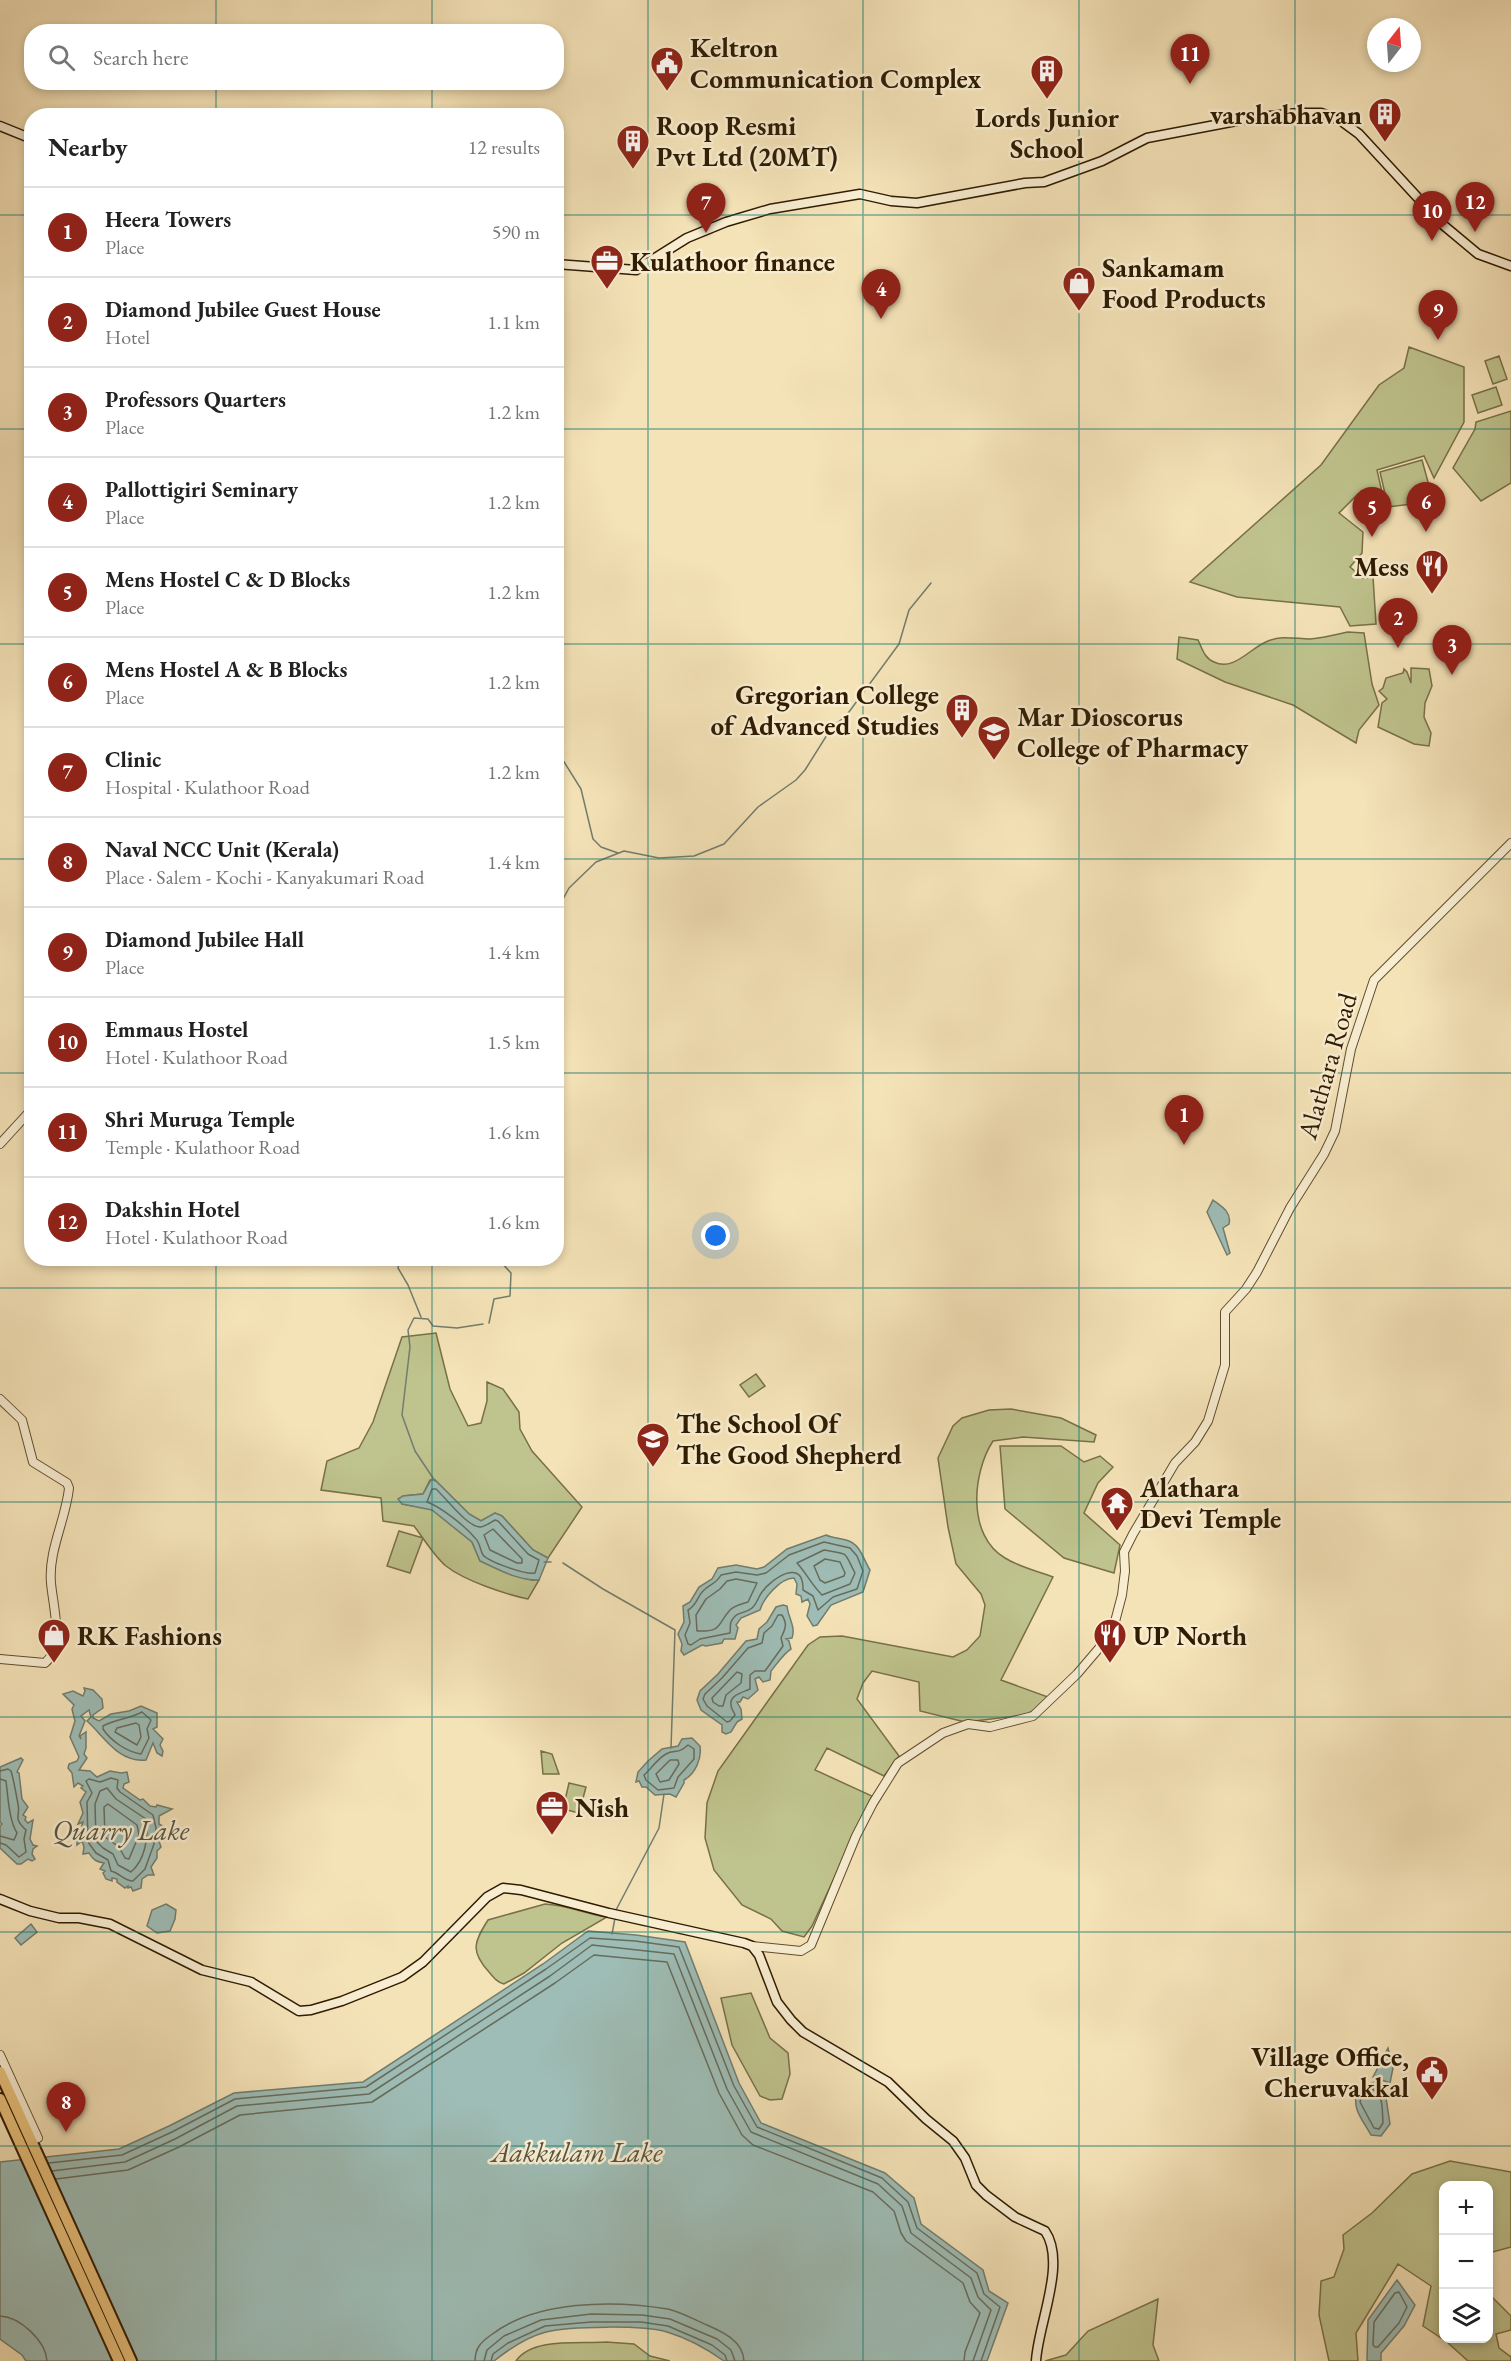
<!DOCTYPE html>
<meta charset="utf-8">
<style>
:root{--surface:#fff;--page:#f6f6f6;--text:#222;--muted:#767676;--line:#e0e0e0;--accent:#8f2418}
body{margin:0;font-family:"EB Garamond",serif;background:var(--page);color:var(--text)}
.controls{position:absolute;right:18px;bottom:18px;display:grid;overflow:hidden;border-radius:12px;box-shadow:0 3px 9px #0003}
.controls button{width:54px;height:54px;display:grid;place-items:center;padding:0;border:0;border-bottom:2px solid var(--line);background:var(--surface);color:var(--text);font:30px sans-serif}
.compass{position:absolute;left:1367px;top:18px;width:54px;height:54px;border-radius:50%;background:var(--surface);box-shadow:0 3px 9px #0003;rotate:17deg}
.you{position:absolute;left:716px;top:1236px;width:21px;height:21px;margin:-15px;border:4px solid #fff;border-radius:50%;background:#1a73e8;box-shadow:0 0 0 9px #1a73e833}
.badge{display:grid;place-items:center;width:39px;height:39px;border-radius:50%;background:var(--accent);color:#fff;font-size:20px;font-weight:700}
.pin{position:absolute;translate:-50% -50px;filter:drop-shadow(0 2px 3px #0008)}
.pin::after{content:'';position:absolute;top:32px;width:21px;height:18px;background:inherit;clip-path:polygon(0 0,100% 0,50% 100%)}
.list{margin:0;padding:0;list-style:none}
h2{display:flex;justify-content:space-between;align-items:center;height:78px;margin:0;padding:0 24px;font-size:26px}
h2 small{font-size:20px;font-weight:400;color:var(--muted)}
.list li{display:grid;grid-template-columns:39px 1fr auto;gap:18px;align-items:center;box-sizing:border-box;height:90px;padding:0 24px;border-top:2px solid var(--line)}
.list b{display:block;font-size:22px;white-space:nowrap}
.list p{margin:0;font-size:20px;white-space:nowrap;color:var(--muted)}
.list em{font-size:20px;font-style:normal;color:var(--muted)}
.icon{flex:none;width:33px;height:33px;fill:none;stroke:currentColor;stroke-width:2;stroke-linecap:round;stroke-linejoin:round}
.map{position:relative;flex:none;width:1511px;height:2361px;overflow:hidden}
.search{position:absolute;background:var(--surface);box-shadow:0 3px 9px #0003;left:24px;top:24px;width:540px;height:66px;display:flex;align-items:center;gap:15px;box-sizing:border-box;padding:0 21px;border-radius:24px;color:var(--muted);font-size:22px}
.panel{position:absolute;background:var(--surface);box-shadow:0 3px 9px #0003;left:24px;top:108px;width:540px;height:1158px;border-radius:24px}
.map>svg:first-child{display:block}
</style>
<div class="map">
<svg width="1511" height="2361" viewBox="0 0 1511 2361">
<rect width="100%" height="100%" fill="#f5e3b8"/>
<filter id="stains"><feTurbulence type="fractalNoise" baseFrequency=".00333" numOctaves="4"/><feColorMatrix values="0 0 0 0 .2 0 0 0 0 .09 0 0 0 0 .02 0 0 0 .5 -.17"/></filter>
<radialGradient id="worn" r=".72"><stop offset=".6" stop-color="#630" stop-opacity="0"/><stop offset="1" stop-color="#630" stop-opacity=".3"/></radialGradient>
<path fill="#bfc38d" stroke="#787047" stroke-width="1.5" d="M1409 347 1464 367V422L1434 478 1424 456 1377 470 1384 501 1376 507 1358 494 1339 513 1363 532 1362 553 1350 567 1363 578 1373 577 1376 624 1350 626 1340 607 1237 597 1190 582 1321 465 1379 385 1404 368Z
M1499 356 1507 379 1493 384 1485 361Z
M1496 387 1502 405 1478 413 1472 395Z
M1511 411V483L1481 501 1453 468 1475 429 1476 422Z
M1422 460 1431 493 1420 503 1388 507 1380 472Z
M1348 632 1364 633 1372 684 1379 705 1359 730 1356 743 1293 705 1225 682 1177 659 1179 637 1198 640C1202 648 1204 658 1214 662 1234 672 1251 647 1268 641 1282 635 1296 639 1310 639 1323 638 1335 635 1348 632Z
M1411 668 1429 669 1432 686 1425 703 1424 717 1431 733 1429 746 1414 744 1378 727 1382 703 1387 699 1379 691 1383 688 1386 678 1403 673 1404 669 1407 672 1411 683Z
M436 1333 450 1389 468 1426 481 1423 487 1401V1382L503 1389 519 1412 520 1429 532 1451 582 1507 548 1558 533 1550 502 1516 495 1513 481 1521 469 1514 435 1480H430L423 1494 403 1496 402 1504 432 1509 472 1542 480 1561 531 1580H539L528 1599C505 1594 465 1581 446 1566 434 1556 424 1539 414 1526L383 1521 381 1498 321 1490 327 1461 359 1448 373 1422 402 1337Z
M756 1374 765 1386 749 1397 740 1385Z
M1011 1409 1061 1418 1096 1435 1094 1442 1023 1437 993 1441C972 1473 967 1536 1005 1558 1019 1567 1037 1571 1053 1577L1001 1680 1048 1697 1040 1707 1025 1715 983 1720 965 1722 920 1711 919 1682 872 1671 863 1683 857 1699 899 1756 884 1776 827 1748 815 1770 872 1796 812 1926 804 1937 782 1931 771 1919 742 1905 714 1870 705 1838 707 1803 718 1771 808 1645 820 1637 842 1636 953 1657 967 1650 980 1636 985 1605 981 1594 956 1564 948 1527 938 1458 953 1426 962 1418 989 1410Z
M1000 1446H1061L1084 1462 1100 1456 1113 1467 1098 1483 1084 1513 1120 1545 1114 1573 1064 1558 1005 1509Z
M399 1531 423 1538 410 1573 387 1566Z
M541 1751 552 1754 559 1774H543Z
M569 1783 586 1787 579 1813 563 1809Z
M545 1904C567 1905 586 1914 607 1917L562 1943 524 1973 504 1984C497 1982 494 1978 489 1972 470 1951 474 1942 488 1920Z
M751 1993 770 2038 788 2053 790 2074 782 2099 770 2100 760 2096 732 2045 721 1998Z
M1450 2161 1511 2172V2247L1489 2253 1488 2186H1444V2338H1488L1489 2294 1511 2316V2330L1496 2334 1499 2348 1511 2357V2361H1468L1447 2342 1423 2326 1431 2286 1398 2264 1356 2333 1358 2361H1329L1319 2315 1321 2281 1334 2277 1344 2249 1343 2235 1372 2213 1412 2174Z
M1158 2299 1153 2345 1159 2361H1045L1066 2355 1088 2331Z
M606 2342 634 2344 650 2356 670 2361H516C532 2337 580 2344 606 2342Z"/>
<path fill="#9ebdb6" stroke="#727d6e" stroke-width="1.5" d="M1213 1200C1221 1206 1232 1212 1229 1224L1223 1228 1230 1253 1227 1255 1207 1212Z
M431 1480H435L469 1514 481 1521 495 1513 502 1516 533 1550 548 1558 539 1580C518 1581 498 1569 480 1561L472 1542 432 1510 402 1504 398 1499 403 1496 423 1494Z
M826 1535C832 1538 839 1538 846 1540 861 1544 863 1559 870 1570L863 1592 831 1605 817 1625 813 1626 807 1616 810 1604 808 1599 802 1602 801 1596 796 1594 797 1584 794 1578C780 1578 763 1599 760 1610L741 1618 736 1625 738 1628 735 1639H724L722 1643 706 1646 702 1645 684 1655 681 1651 682 1644 678 1634 684 1622 683 1606 690 1602 699 1587 712 1579 718 1568 736 1565 757 1569 764 1567 787 1549Z
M783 1605 787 1606C788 1617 796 1627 792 1638L786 1639 789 1641 791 1649C784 1653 776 1665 771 1671L770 1680 763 1682 759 1677 755 1679 758 1690 748 1699 743 1697 740 1702H737L741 1709 742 1719 737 1722 731 1732 726 1734 722 1732V1725L701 1710 697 1700 700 1691 718 1674 746 1641 757 1639 759 1629 767 1622 776 1607Z
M84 1688 93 1690 102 1699 103 1708 93 1715V1718L99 1721 111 1714 129 1711 141 1706 157 1713V1727L153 1729 163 1739 160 1745 163 1751 162 1756 157 1753 153 1743 146 1760C118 1763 104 1736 87 1721L91 1717 89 1710 81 1716 85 1721 79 1736 81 1739 80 1736 86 1732V1748L84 1754 87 1758 79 1770 90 1771 97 1777 110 1771 121 1773 127 1772 129 1782 124 1784 123 1788 140 1800 143 1799 150 1806 156 1807 157 1805 172 1809 159 1816V1824L164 1827 161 1830 162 1841H159L161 1847 157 1851V1858L151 1867 154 1875H148L142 1879 141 1888 133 1891 131 1887 128 1888V1886L125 1888 117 1882V1879L112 1878V1881L106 1879 103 1873 105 1871 100 1869 104 1863C97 1862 93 1860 89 1853L83 1854 84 1847 82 1841 77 1845V1841L83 1837 80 1832 83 1822 78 1824 83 1813 80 1802 86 1792 81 1788 83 1786 78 1783 74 1787 72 1773 68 1768 69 1764 77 1761 79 1757 70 1737 75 1721 72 1709 74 1705 63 1694 73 1691 83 1696 85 1691Z
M692 1738 700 1746C702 1759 695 1774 684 1780V1783L676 1797 670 1794 655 1795 646 1787H642L639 1781 636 1782 638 1772 648 1761 662 1749 678 1746 682 1739Z
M21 1758 23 1760 17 1772 19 1773 22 1799 28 1807 23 1815 26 1817 25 1820 28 1823 33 1820 30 1839 33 1845 37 1846 33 1849 32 1854 35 1859 32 1861 28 1859 21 1864H17L0 1848V1826L2 1824 0 1822V1767Z
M166 1904 176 1910 175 1919 170 1931 157 1933 147 1926 152 1910Z
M31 1924 37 1932 21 1945 15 1938Z
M588 1931 636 1935 685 1942 739 2083 761 2123 885 2173 914 2198 921 2224 983 2270 989 2291 1008 2303 987 2361H724C707 2349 687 2338 667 2332 644 2325 569 2326 546 2332 527 2337 509 2349 494 2361H26L22 2355 0 2339V2162L119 2149 169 2126 234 2093 363 2082 543 1964Z
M1388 2048 1393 2068 1390 2083 1373 2077Z
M1377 2081 1385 2091 1390 2124 1381 2136 1371 2135C1361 2117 1352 2110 1357 2089Z
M1397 2280 1415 2305 1404 2326 1381 2353V2361H1367L1368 2320Z"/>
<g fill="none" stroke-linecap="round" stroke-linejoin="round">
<path stroke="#676c5c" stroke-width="1.5" d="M432 1489H436C446 1498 468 1528 481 1527 486 1526 491 1522 495 1520L498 1521 528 1554 539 1560 535 1573C526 1575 489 1562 483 1555 480 1550 480 1542 475 1538 465 1526 441 1507 427 1502Z
M493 1529 522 1559V1563H517L490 1550 484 1535Z
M824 1542 850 1548 857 1556 863 1571 857 1589 833 1597 818 1610 813 1596 803 1590C804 1557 772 1578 762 1592 758 1597 757 1604 752 1608 745 1614 737 1611 732 1620 729 1624 731 1628 730 1633L700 1639 691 1645 688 1644 685 1635 690 1623 688 1610C697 1605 697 1597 703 1591 710 1584 716 1584 721 1575L736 1572 757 1575 766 1573 789 1555Z
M824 1550C850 1555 843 1550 855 1573L850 1584 822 1595C811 1584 807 1574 797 1563Z
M825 1559 840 1562 845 1573 844 1576 825 1583 820 1580 814 1566Z
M736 1579 757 1583 748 1602C742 1604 735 1605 730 1610 717 1624 723 1632 697 1631L696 1615 706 1599 720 1589 727 1581Z
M778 1615H782C788 1625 785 1629 781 1638L783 1646 765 1671H755L750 1675V1689C744 1692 729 1695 731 1705 731 1709 734 1712 735 1715L730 1721 727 1722 707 1706 703 1699 705 1694 722 1678 748 1648 762 1643 764 1633 772 1626Z
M737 1672 742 1674 741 1683 726 1695 723 1706H719L713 1702 712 1698Z
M142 1712 151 1720 147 1729 149 1738 141 1754C127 1752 111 1741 103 1729V1726C116 1719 129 1719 142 1712Z
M136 1723 139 1725 141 1737 137 1745 115 1732 117 1728Z
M688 1745 694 1749V1759L678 1777 674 1788 658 1790 646 1780 644 1775C651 1769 657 1759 666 1754 675 1749 677 1755 688 1745Z
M670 1760H678L679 1764 669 1780 660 1782 656 1774Z
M0 1771 8 1769 11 1771C14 1781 16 1794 18 1804 21 1816 12 1817 26 1830L24 1839 26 1852 19 1857 6 1845 0 1843
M111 1778 118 1780 117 1788 120 1792 153 1815 156 1828 154 1844 145 1869 133 1881C124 1881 120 1873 111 1871L108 1860 96 1853 88 1842 87 1802 92 1793 86 1781 89 1779 100 1782Z
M0 1779 6 1781C8 1797 9 1820 17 1833L14 1840 0 1836
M107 1788 116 1799 146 1819C149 1837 145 1860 131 1872L118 1865 113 1854 103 1848 96 1841 95 1804 100 1791Z
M108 1804 137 1825 139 1835 129 1859 125 1858 119 1847 105 1837 104 1807Z
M1373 2089C1384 2096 1382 2111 1383 2123L1379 2129 1374 2128 1360 2102 1363 2093Z
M49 2163 122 2155 172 2132 235 2099 366 2087 546 1969 590 1938 635 1941 679 1947 734 2086 757 2127 882 2178 908 2202 917 2228 977 2273 984 2294 1000 2307 981 2361
M52 2171 125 2162 175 2139 237 2106 369 2094 550 1976 592 1945 674 1954 727 2089 751 2132 878 2184 902 2206 911 2233 971 2278 978 2297 991 2310 973 2361
M56 2179 128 2170 179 2147 240 2115 372 2102 555 1983 594 1955 667 1962 719 2093 742 2135 753 2145 873 2192 894 2211 901 2233 906 2241 963 2283 970 2302 980 2313 965 2352 964 2361
M1399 2292 1407 2307 1399 2323 1378 2347H1375L1373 2345 1374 2322 1395 2293Z
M0 2316C20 2317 46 2341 47 2361
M475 2361C475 2348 481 2342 491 2335 536 2300 614 2300 668 2309 681 2312 695 2320 707 2325 723 2332 743 2341 744 2361
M484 2361 487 2350 504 2336 541 2320 591 2314 642 2315 670 2319 717 2339 731 2350 735 2361
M491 2361 493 2354 508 2343 545 2326 591 2322H641L668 2326 712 2345 725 2355 727 2361"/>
<path stroke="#727d6e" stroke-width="1.5" d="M556 749 581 789 593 839 601 847 618 853
M556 912 569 888 596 862 624 851 659 858 694 856 724 844 758 807 796 780 805 770 832 727 846 716 899 644 909 610 931 583
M401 1258 398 1268 408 1285 421 1317
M489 1323 494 1299 510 1296 511 1273 497 1258
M435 1481 415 1451 402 1415 410 1347 408 1330 414 1318 428 1319 433 1326 457 1328 483 1324
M544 1562H551
M563 1563 603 1589 675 1630 671 1748
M616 1910 659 1828 664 1794
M612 1934 615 1918"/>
<g stroke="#614e2f" stroke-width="10">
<path id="tertiary" d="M0 1144 32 1109
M0 1399 22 1420 33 1462 67 1483 69 1488C66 1519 48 1551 51 1583 53 1607 65 1646 45 1663L0 1659
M752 1946 801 1951 811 1945 856 1836 873 1803 898 1763 943 1733 968 1724 990 1727 1033 1716 1077 1674 1112 1633 1122 1595 1125 1571 1124 1552 1133 1534 1175 1463 1195 1442 1208 1421 1225 1365V1312L1246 1289 1257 1272 1290 1208 1324 1154 1335 1131 1351 1049 1374 980 1511 843
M0 2055 38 2138"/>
</g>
<g stroke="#301c01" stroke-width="11">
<path id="secondary" d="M0 126 32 139
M556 264 636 270 687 238 726 222 770 209 860 194 891 201 917 203 1025 183 1044 182 1102 161 1147 138 1252 118 1298 113H1321L1340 120 1359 134 1442 224 1478 254 1511 266
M0 1899 30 1911 59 1918H79L110 1924 202 1970 251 1982 299 2011 311 2010 342 2001 402 1977 423 1962 487 1897 503 1888 521 1890 609 1913 744 1943 752 1946 759 1955 777 2002 791 2020 803 2032 888 2082 926 2119 953 2141 965 2158 976 2185 986 2195 1015 2217 1045 2231C1067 2263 1038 2324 1036 2361"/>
</g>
<g stroke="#301c01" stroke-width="14">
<path id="trunk" d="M0 2072 131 2361
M0 2099 119 2361"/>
</g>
<use href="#tertiary" stroke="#f8edd1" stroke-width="8"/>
<use href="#secondary" stroke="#f8edd1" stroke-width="8"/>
<use href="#trunk" stroke="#eac27c" stroke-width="10"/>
</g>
<path fill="none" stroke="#0f766e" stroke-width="1.5" stroke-opacity="0.55" d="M216 0V32M432 0V32M648 0V2361M863 0V2361M1079 0V2361M1295 0V2361M216 82V116M432 82V116M0 215H32M556 215H1511M0 429H32M556 429H1511M0 644H32M556 644H1511M0 859H32M556 859H1511M0 1073H32M556 1073H1511M216 1258V2361M432 1258V2361M0 1288H1511M0 1502H1511M0 1717H1511M0 1932H1511M0 2146H1511"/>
<defs>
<g id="civic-pin" transform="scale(1.725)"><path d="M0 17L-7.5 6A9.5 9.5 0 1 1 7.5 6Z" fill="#8f2418" stroke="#f8edd1"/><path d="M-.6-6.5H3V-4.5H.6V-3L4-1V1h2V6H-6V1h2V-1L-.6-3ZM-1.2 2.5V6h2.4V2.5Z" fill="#fff"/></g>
<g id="building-pin" transform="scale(1.725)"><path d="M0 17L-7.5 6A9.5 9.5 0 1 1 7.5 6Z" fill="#8f2418" stroke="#f8edd1"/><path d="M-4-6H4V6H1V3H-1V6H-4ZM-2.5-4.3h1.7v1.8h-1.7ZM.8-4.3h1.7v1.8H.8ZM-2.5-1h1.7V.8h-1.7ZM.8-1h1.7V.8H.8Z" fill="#fff"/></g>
<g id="office-pin" transform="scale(1.725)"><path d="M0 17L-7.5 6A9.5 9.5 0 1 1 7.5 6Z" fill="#8f2418" stroke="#f8edd1"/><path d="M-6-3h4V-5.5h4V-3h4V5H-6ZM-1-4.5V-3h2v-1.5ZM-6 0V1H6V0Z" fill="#fff"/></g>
<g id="shop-pin" transform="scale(1.725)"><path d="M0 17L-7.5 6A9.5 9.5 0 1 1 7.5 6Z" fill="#8f2418" stroke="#f8edd1"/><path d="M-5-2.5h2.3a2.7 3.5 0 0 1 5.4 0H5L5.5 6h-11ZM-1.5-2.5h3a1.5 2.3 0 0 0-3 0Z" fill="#fff"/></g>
<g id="restaurant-pin" transform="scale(1.725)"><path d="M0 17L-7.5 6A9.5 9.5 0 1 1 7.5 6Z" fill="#8f2418" stroke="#f8edd1"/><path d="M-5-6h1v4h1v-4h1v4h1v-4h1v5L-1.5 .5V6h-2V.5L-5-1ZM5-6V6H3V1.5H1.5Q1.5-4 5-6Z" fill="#fff"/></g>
<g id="university-pin" transform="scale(1.725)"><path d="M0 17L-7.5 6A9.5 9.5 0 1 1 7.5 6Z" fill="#8f2418" stroke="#f8edd1"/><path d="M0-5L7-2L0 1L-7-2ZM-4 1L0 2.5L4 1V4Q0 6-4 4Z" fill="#fff"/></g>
<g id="school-pin" transform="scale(1.725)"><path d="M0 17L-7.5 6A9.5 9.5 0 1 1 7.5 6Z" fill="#8f2418" stroke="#f8edd1"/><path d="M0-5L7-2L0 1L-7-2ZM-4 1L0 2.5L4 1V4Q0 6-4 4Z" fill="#fff"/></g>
<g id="temple-pin" transform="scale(1.725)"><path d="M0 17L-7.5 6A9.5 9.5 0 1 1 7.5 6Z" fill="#8f2418" stroke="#f8edd1"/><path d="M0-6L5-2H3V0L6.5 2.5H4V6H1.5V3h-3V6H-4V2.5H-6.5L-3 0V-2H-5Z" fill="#fff"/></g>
</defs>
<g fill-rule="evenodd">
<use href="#civic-pin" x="667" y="63"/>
<use href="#building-pin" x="1047" y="71"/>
<use href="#building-pin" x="1385" y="114"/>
<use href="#building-pin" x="633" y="141"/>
<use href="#office-pin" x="607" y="261"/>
<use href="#shop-pin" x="1079" y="283"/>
<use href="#restaurant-pin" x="1432" y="566"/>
<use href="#building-pin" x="962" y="710"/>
<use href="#university-pin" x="994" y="732"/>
<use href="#school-pin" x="653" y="1439"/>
<use href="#temple-pin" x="1117" y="1503"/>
<use href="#shop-pin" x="54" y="1635"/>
<use href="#restaurant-pin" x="1110" y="1635"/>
<use href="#office-pin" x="552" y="1807"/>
<use href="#civic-pin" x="1432" y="2072"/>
</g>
<g text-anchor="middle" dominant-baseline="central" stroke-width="5" stroke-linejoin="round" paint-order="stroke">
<g font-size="27" font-weight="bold" fill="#301c01" stroke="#f8edd1" text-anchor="start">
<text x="690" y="47">Keltron<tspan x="690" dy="31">Communication Complex</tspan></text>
<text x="1362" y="114" text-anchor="end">varshabhavan</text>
<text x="1047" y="117" text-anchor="middle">Lords Junior<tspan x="1047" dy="31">School</tspan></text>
<text x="656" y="125">Roop Resmi<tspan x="656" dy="31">Pvt Ltd (20MT)</tspan></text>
<text x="630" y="261">Kulathoor finance</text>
<text x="1102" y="267">Sankamam<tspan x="1102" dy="31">Food Products</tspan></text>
<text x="1409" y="566" text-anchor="end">Mess</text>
<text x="939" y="694" text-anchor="end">Gregorian College<tspan x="939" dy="31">of Advanced Studies</tspan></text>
<text x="1017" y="716">Mar Dioscorus<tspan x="1017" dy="31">College of Pharmacy</tspan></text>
<text x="676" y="1423">The School Of<tspan x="676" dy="31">The Good Shepherd</tspan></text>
<text x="1140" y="1487">Alathara<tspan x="1140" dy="31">Devi Temple</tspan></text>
<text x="77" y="1635">RK Fashions</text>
<text x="1133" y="1635">UP North</text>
<text x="575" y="1807">Nish</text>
<text x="1409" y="2056" text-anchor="end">Village Office,<tspan x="1409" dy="31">Cheruvakkal</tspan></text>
</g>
<g font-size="27" fill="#301c01" stroke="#f8edd1">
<text transform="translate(1327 1066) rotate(-74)">Alathara Road</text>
</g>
<g font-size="28" font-style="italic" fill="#565440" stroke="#f8edd1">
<text x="121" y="1830">Quarry Lake</text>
<text x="577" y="2152">Aakkulam Lake</text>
</g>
</g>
<rect width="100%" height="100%" filter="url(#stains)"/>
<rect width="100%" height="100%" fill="url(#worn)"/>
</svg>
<div class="controls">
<button>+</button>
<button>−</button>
<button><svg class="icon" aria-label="layers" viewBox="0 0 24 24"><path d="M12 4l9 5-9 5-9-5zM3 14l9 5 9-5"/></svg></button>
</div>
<svg class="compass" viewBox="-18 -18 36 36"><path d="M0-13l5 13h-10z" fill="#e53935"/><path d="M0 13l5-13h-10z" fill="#767676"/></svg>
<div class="you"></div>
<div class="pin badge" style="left:1184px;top:1145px">1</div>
<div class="pin badge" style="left:1398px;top:648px">2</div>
<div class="pin badge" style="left:1452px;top:675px">3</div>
<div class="pin badge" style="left:881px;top:319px">4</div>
<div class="pin badge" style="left:1372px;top:537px">5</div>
<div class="pin badge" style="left:1426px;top:532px">6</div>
<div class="pin badge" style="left:706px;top:233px">7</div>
<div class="pin badge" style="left:66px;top:2132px">8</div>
<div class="pin badge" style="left:1438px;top:340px">9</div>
<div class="pin badge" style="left:1432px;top:241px">10</div>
<div class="pin badge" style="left:1190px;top:84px">11</div>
<div class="pin badge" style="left:1475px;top:232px">12</div>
<div class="search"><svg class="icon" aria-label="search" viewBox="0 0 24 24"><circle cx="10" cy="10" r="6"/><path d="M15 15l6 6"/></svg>Search here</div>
<section class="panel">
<h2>Nearby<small>12 results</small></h2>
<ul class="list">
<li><span class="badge">1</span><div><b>Heera Towers</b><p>Place</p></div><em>590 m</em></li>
<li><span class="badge">2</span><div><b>Diamond Jubilee Guest House</b><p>Hotel</p></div><em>1.1 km</em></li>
<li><span class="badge">3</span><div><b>Professors Quarters</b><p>Place</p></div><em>1.2 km</em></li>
<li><span class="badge">4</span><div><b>Pallottigiri Seminary</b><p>Place</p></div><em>1.2 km</em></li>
<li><span class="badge">5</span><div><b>Mens Hostel C &amp; D Blocks</b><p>Place</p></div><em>1.2 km</em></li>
<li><span class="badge">6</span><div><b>Mens Hostel A &amp; B Blocks</b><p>Place</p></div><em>1.2 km</em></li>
<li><span class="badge">7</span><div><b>Clinic</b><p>Hospital · Kulathoor Road</p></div><em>1.2 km</em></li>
<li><span class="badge">8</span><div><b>Naval NCC Unit (Kerala)</b><p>Place · Salem - Kochi - Kanyakumari Road</p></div><em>1.4 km</em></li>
<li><span class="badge">9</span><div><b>Diamond Jubilee Hall</b><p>Place</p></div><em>1.4 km</em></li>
<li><span class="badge">10</span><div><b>Emmaus Hostel</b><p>Hotel · Kulathoor Road</p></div><em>1.5 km</em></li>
<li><span class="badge">11</span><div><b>Shri Muruga Temple</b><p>Temple · Kulathoor Road</p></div><em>1.6 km</em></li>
<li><span class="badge">12</span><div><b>Dakshin Hotel</b><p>Hotel · Kulathoor Road</p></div><em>1.6 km</em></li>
</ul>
</section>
</div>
